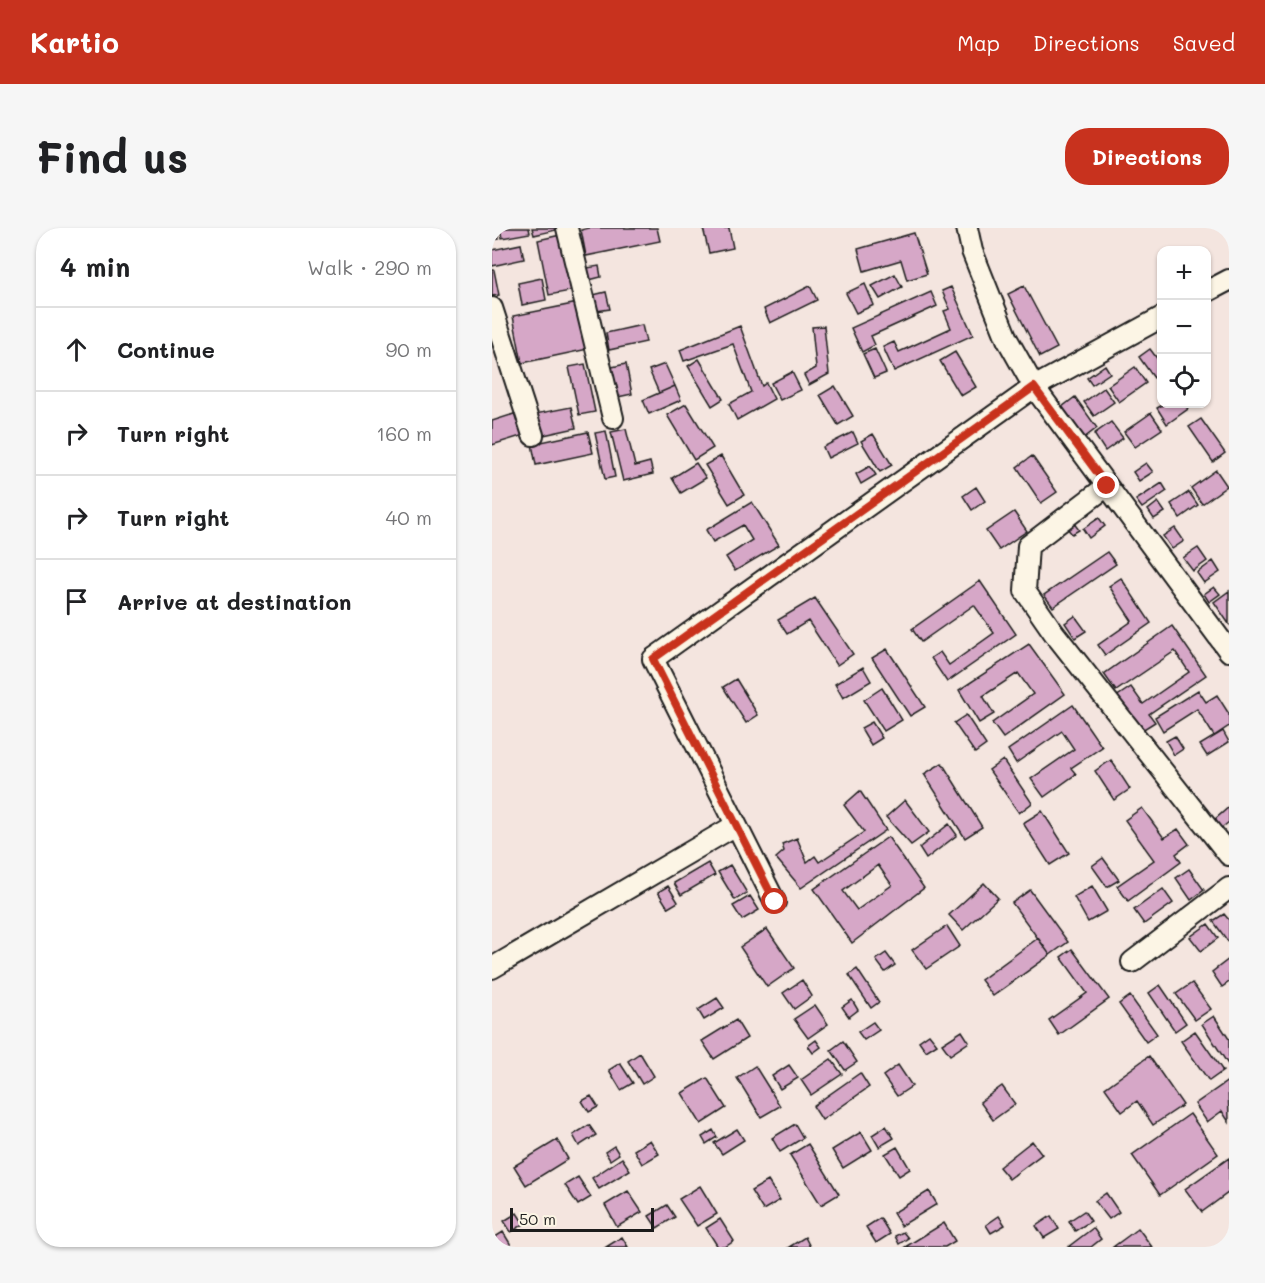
<!DOCTYPE html>
<meta charset="utf-8">
<style>
:root{--surface:#fff;--page:#f6f6f6;--text:#202124;--muted:#757577;--line:#e0e0e0;--accent:#c8321e}
body{margin:0;font-family:Mali,sans-serif;background:var(--page);color:var(--text)}
.controls{position:absolute;right:18px;top:18px;display:grid;overflow:hidden;border-radius:12px;box-shadow:0 2px 4px #0004}
.controls button{width:54px;height:54px;display:grid;place-items:center;padding:0;border:0;border-bottom:2px solid var(--line);background:var(--surface);color:var(--text);font:30px sans-serif}
.scale{position:absolute;left:18px;bottom:15px;width:144px;box-sizing:border-box;padding-left:6px;border:3px solid #1c1c1c;border-top:0;font-size:16px;line-height:21px;white-space:nowrap;color:#1c1c1c;-webkit-text-stroke:4px #fcf5e5;paint-order:stroke}
.stop{position:absolute;width:18px;height:18px;margin:-14px;border:4px solid #c8321e;border-radius:50%;background:#fff}
.stop.end{background:#c8321e;border-color:#fff;box-shadow:0 2px 6px #0008}
.list{margin:0;padding:0;list-style:none}
h2{display:flex;justify-content:space-between;align-items:center;height:78px;margin:0;padding:0 24px;font-size:26px}
h2 small{font-size:20px;font-weight:400;color:var(--muted)}
.list li{display:grid;grid-template-columns:39px 1fr auto;gap:18px;align-items:center;box-sizing:border-box;height:84px;padding:0 24px;border-top:2px solid var(--line)}
.list b{display:block;font-size:22px;white-space:nowrap}
.list em{font-size:20px;font-style:normal;color:var(--muted)}
.icon{flex:none;width:33px;height:33px;fill:none;stroke:currentColor;stroke-width:2;stroke-linecap:round;stroke-linejoin:round}
.map{position:relative;flex:none;width:737px;height:1019px;overflow:hidden;border-radius:24px}
header{display:flex;align-items:center;gap:36px;box-sizing:border-box;height:84px;padding:0 30px;background:var(--accent);color:#fff}
header strong{font-size:28px}
nav{display:flex;gap:33px;margin-inline-start:auto;font-size:21px}
.intro{display:flex;align-items:center;justify-content:space-between;box-sizing:border-box;height:144px;padding:0 36px}
h1{margin:0;font-size:42px}
.button{padding:15px 27px;border-radius:24px;background:var(--accent);color:#fff;font-size:21px;font-weight:700}
main{display:flex;gap:36px;padding:0 36px}
aside{flex:1;background:var(--surface);border-radius:24px;box-shadow:0 2px 4px #0004}
.map>svg:first-child{display:block}
</style>
<header>
<strong>Kartio</strong>
<nav><a>Map</a><a>Directions</a><a>Saved</a></nav>
</header>
<div class="intro"><h1>Find us</h1><a class="button">Directions</a></div>
<main>
<aside>
<h2>4 min<small>Walk · 290 m</small></h2>
<ul class="list">
<li><svg class="icon" aria-label="ahead" viewBox="0 0 24 24"><path d="M12 20V5M6 11l6-6 6 6"/></svg><div><b>Continue</b></div><em>90 m</em></li>
<li><svg class="icon" aria-label="right" viewBox="0 0 24 24"><path d="M7 20v-9h11M14 6l5 5-5 5"/></svg><div><b>Turn right</b></div><em>160 m</em></li>
<li><svg class="icon" aria-label="right" viewBox="0 0 24 24"><path d="M7 20v-9h11M14 6l5 5-5 5"/></svg><div><b>Turn right</b></div><em>40 m</em></li>
<li><svg class="icon" aria-label="arrive" viewBox="0 0 24 24"><path d="M6 21V4h12l-3 4 3 4H6"/></svg><div><b>Arrive at destination</b></div></li>
</ul>
</aside>
<div class="map">
<svg width="737" height="1019" viewBox="0 0 737 1019">
<rect width="100%" height="100%" fill="#f4e5df"/>
<filter id="ink" filterUnits="userSpaceOnUse"><feTurbulence type="fractalNoise" baseFrequency=".0167" numOctaves="2"/><feDisplacementMap in="SourceGraphic" scale="12" xChannelSelector="R" yChannelSelector="G"/><feConvolveMatrix kernelMatrix="1 2 1 2 8 2 1 2 1" color-interpolation-filters="sRGB"/></filter>
<g filter="url(#ink)">
<path fill="#d6a7c7" stroke="#1c1c1c" stroke-width="1.5" fill-rule="evenodd" d="M0 0H5L7 11 0 12Z
M8 0H37L38 5 10 10Z
M40 0H64V2L42 7Z
M97 0H165L168 13 94 28 89 2Z
M211 0H237L241 20 217 25Z
M422 5 435 46 415 52 409 32 372 43 366 21Z
M73 6 84 62 57 67 46 12Z
M29 16 32 31 0 38V22Z
M107 38 109 49 97 52 95 40Z
M0 42H2L7 67 0 68Z
M403 46 410 59 388 71 380 58Z
M50 50 54 72 30 77 26 55Z
M373 56 382 77 364 85 354 65Z
M318 58 325 72 278 95 272 81Z
M532 58 565 120 548 129 516 66Z
M459 59 481 107 402 143 391 119 402 114 407 124 459 100 452 83 458 81 450 63Z
M114 64 118 81 104 83 101 67Z
M439 64 445 78 379 108 383 117 370 124 359 100Z
M86 75 96 121 30 135 21 88Z
M150 97 154 114 117 122 114 105Z
M248 98 270 158 274 155 282 171 245 192 237 176 259 164 241 116 192 133 188 122Z
M332 98 337 146 317 157 312 147 324 140 320 99Z
M383 121 394 145 382 150 371 126Z
M658 121 670 137V145L662 150 647 129Z
M463 124 484 159 469 168 448 133Z
M207 131 231 171 220 178 196 138Z
M93 136 103 184 87 187 77 139Z
M134 136 140 166 121 170 115 140Z
M173 136 183 158 167 165 157 142Z
M613 137 618 145 600 157 595 150Z
M643 139 654 155 627 174 616 158Z
M300 144 309 162 288 172 279 155Z
M183 158 189 172 157 186 151 172Z
M343 158 361 188 346 197 328 167Z
M612 160 622 174 602 188 592 174Z
M583 169 605 200 592 210 570 179Z
M194 176 221 220 202 232 175 187Z
M672 176H692L696 181 675 196 665 180Z
M79 179 84 200 47 208 43 186Z
M25 185 32 207 0 217V193Z
M659 185 670 201 643 219 632 204Z
M709 191 733 225 721 234 697 199Z
M619 194 631 210 613 223 602 206Z
M134 201 143 238 158 234 161 246 131 253 119 204Z
M114 203 123 249 113 251 103 205Z
M96 204 101 225 44 237 40 216Z
M361 204 366 215 336 230 331 219Z
M381 206 400 237 388 244 369 213Z
M229 228 252 267 237 276 213 237Z
M540 228 565 264 549 275 525 239Z
M204 235 214 250 189 265 180 250Z
M654 235 661 244 647 253 641 244Z
M378 238 384 247 369 256 364 246Z
M724 242 735 258 710 276 699 260Z
M670 255 675 263 650 280 644 272Z
M484 259 493 273 480 282 471 268Z
M697 264 706 277 688 290 679 276Z
M260 274 287 317 243 343 234 329 260 312 251 297 221 314 214 302Z
M666 274 673 284 662 291 656 282Z
M522 284 535 303 507 322 494 303Z
M607 290 613 298 597 310 591 301Z
M581 294 587 302 580 306 574 299Z
M683 300 692 313 680 321 671 308Z
M706 320 715 333 701 343 691 330Z
M615 324 624 336 561 379 552 367Z
M721 333 728 344 712 355 705 345Z
M629 350 659 395 613 427 606 417 640 393 617 358Z
M488 353 524 406 455 454 439 430 448 424 457 437 502 405 482 377 429 414 420 401Z
M722 359 728 366 717 374 712 366Z
M737 363V396L722 374Z
M323 370 361 426 345 437 316 393 295 406 286 392Z
M583 388 594 403 583 410 573 395Z
M680 398 714 447 657 486 663 494 647 504 624 469 639 459 651 476 697 444 683 423 624 463 612 446Z
M537 416 573 466 511 510 500 495 541 466 526 445 491 468 502 486 487 495 467 462Z
M395 421 433 479 418 488 380 430Z
M371 439 379 453 351 470 343 456Z
M244 451 266 487 254 495 231 459Z
M390 460 410 492 392 503 372 472Z
M706 462 714 474 725 467 737 486V498L722 508 705 481 671 503 663 489Z
M581 477 610 519 579 540 584 546 552 569 539 551 582 521 570 503 524 535 516 522Z
M474 487 494 517 483 525 462 495Z
M380 494 390 510 379 517 369 500Z
M731 503 737 514 715 528 708 517Z
M683 508 691 521 682 527 674 513Z
M511 532 540 575 527 585 497 542Z
M619 532 638 561 622 572 603 543Z
M450 535 490 599 473 610 432 546Z
M368 563 394 602 309 660 284 630 292 623 290 616 305 610 315 634 323 628 327 634 372 604 352 577Z
M413 572 437 604 419 617 394 589Z
M737 579V594L727 602 721 593Z
M650 580 672 610 686 601 697 616 684 626 689 634 636 673 625 658 662 632 633 592Z
M550 583 577 625 558 637 531 595Z
M457 596 465 607 434 631 427 620Z
M396 609 432 660 360 715 322 661ZM386 637 400 657 365 682 351 663Z
M611 630 627 652 615 659 600 638Z
M216 635 223 647 189 667 182 655Z
M238 637 255 665 243 672 226 644Z
M697 641 712 662 699 672 684 650Z
M492 655 506 670 471 702 457 687Z
M176 658 186 674 176 680 166 664Z
M600 658 615 683 596 694 582 669Z
M671 661 681 675 652 696 642 682Z
M538 662 576 714 558 727 520 675Z
M258 668 267 682 250 692 241 678Z
M732 686 737 692V715L721 693Z
M716 696 726 710 709 723 698 709Z
M455 698 468 718 434 741 420 722Z
M275 701 302 740 275 759 248 719Z
M546 710 558 727 501 768 489 752Z
M580 721 617 771 567 807 557 792 595 765 569 729Z
M394 725 403 737 393 744 384 732Z
M737 731V754L730 759 720 744Z
M365 741 387 774 379 780 357 747Z
M310 752 320 768 302 781 291 765Z
M700 755 719 781 703 792 684 766Z
M668 757 694 795 683 803 657 765Z
M638 768 665 806 654 814 627 776Z
M225 770 232 780 212 792 206 782Z
M360 772 366 782 357 789 350 779Z
M323 777 336 796 316 810 302 791Z
M722 788 737 811V838L710 796Z
M244 792 255 810 222 831 210 813Z
M381 794 387 802 372 812 366 804Z
M470 803 477 814 458 827 450 816Z
M703 803 731 843 717 853 689 813Z
M437 806 445 816 434 823 427 813Z
M324 812 329 819 321 825 316 818Z
M351 813 365 834 353 842 339 822Z
M148 825 162 848 150 856 136 833Z
M657 828 691 877 661 897 645 873 630 884 613 860Z
M339 831 350 846 319 867 309 852Z
M128 835 141 855 129 862 117 842Z
M297 837 306 850 288 861 280 848Z
M406 837 420 858 405 868 391 848Z
M263 838 288 878 269 889 245 850Z
M368 845 377 859 330 892 321 878Z
M215 850 234 880 209 896 190 865Z
M736 853 737 894 730 883 715 894 703 876Z
M510 858 523 876 501 892 488 874Z
M99 868 106 879 97 884 90 873Z
M698 886 726 926 668 967 640 927Z
M303 896 311 910 288 924 280 910Z
M97 897 104 907 87 918 81 907Z
M394 898 402 910 387 919 380 907Z
M245 901 252 912 230 926 222 915Z
M221 902 225 909 214 916 210 909Z
M369 904 380 922 351 940 340 922Z
M65 912 76 931 34 957 22 938Z
M158 912 167 926 150 936 142 922Z
M540 913 550 926 517 951 507 939Z
M316 916 347 966 329 977 298 927Z
M122 918 127 926 118 932 113 924Z
M405 919 418 941 407 948 393 926Z
M130 930 138 942 107 961 100 950Z
M737 930V967L736 965 710 984 693 961Z
M86 949 99 969 86 977 73 957Z
M276 953 288 972 271 982 259 963Z
M208 958 225 986 205 998 187 971Z
M136 963 150 984 125 999 113 977Z
M437 963 445 976 409 998 401 985Z
M614 965 627 984 617 991 603 973Z
M175 977 183 989 165 1000 157 988Z
M592 983 599 993 583 1003 577 993Z
M25 985 32 996 19 1004 12 993Z
M507 988 513 997 499 1005 494 997Z
M559 988 567 1001 552 1010 544 998Z
M388 990 398 1006 384 1015 374 999Z
M228 991 242 1013 233 1019H226L214 1000Z
M452 995 463 1013 453 1019H413Z
M601 1000 609 1011 599 1019H576Z
M646 1000 660 1019H621L636 1008Z
M11 1004 19 1017 16 1019H5L0 1011Z
M411 1004 416 1010 407 1016 403 1008Z
M130 1009 136 1019H114Z
M313 1009 318 1019H297Z"/>
<g fill="none" stroke-linecap="round" stroke-linejoin="round">
<g stroke="#1c1c1c" stroke-width="24">
<path id="minor" d="M75 0 121 190
M475 0 480 23 515 111 542 159 737 423
M714 64 737 52
M0 80 41 207
M615 258 536 318 533 363 562 405 737 627
M283 674 161 431 542 159 670 89
M640 734 737 660
M0 740 244 597"/>
</g>
<use href="#minor" stroke="#fcf5e5" stroke-width="20"/>
</g>
</g>
<g fill="none" stroke-linecap="round" stroke-linejoin="round" filter="url(#ink)">
<path stroke="#c8321e" stroke-width="8" d="M283 674 161 431 542 159 615 258"/>
</g>
</svg>
<div class="controls">
<button>+</button>
<button>−</button>
<button><svg class="icon" aria-label="locate" viewBox="0 0 24 24"><circle cx="12" cy="12" r="6"/><path d="M12 2v4M12 18v4M2 12h4M18 12h4"/></svg></button>
</div>
<div class="scale">50 m</div>
<div class="stop" style="left:283px;top:674px"></div>
<div class="stop end" style="left:615px;top:258px"></div>
</div>
</main>
